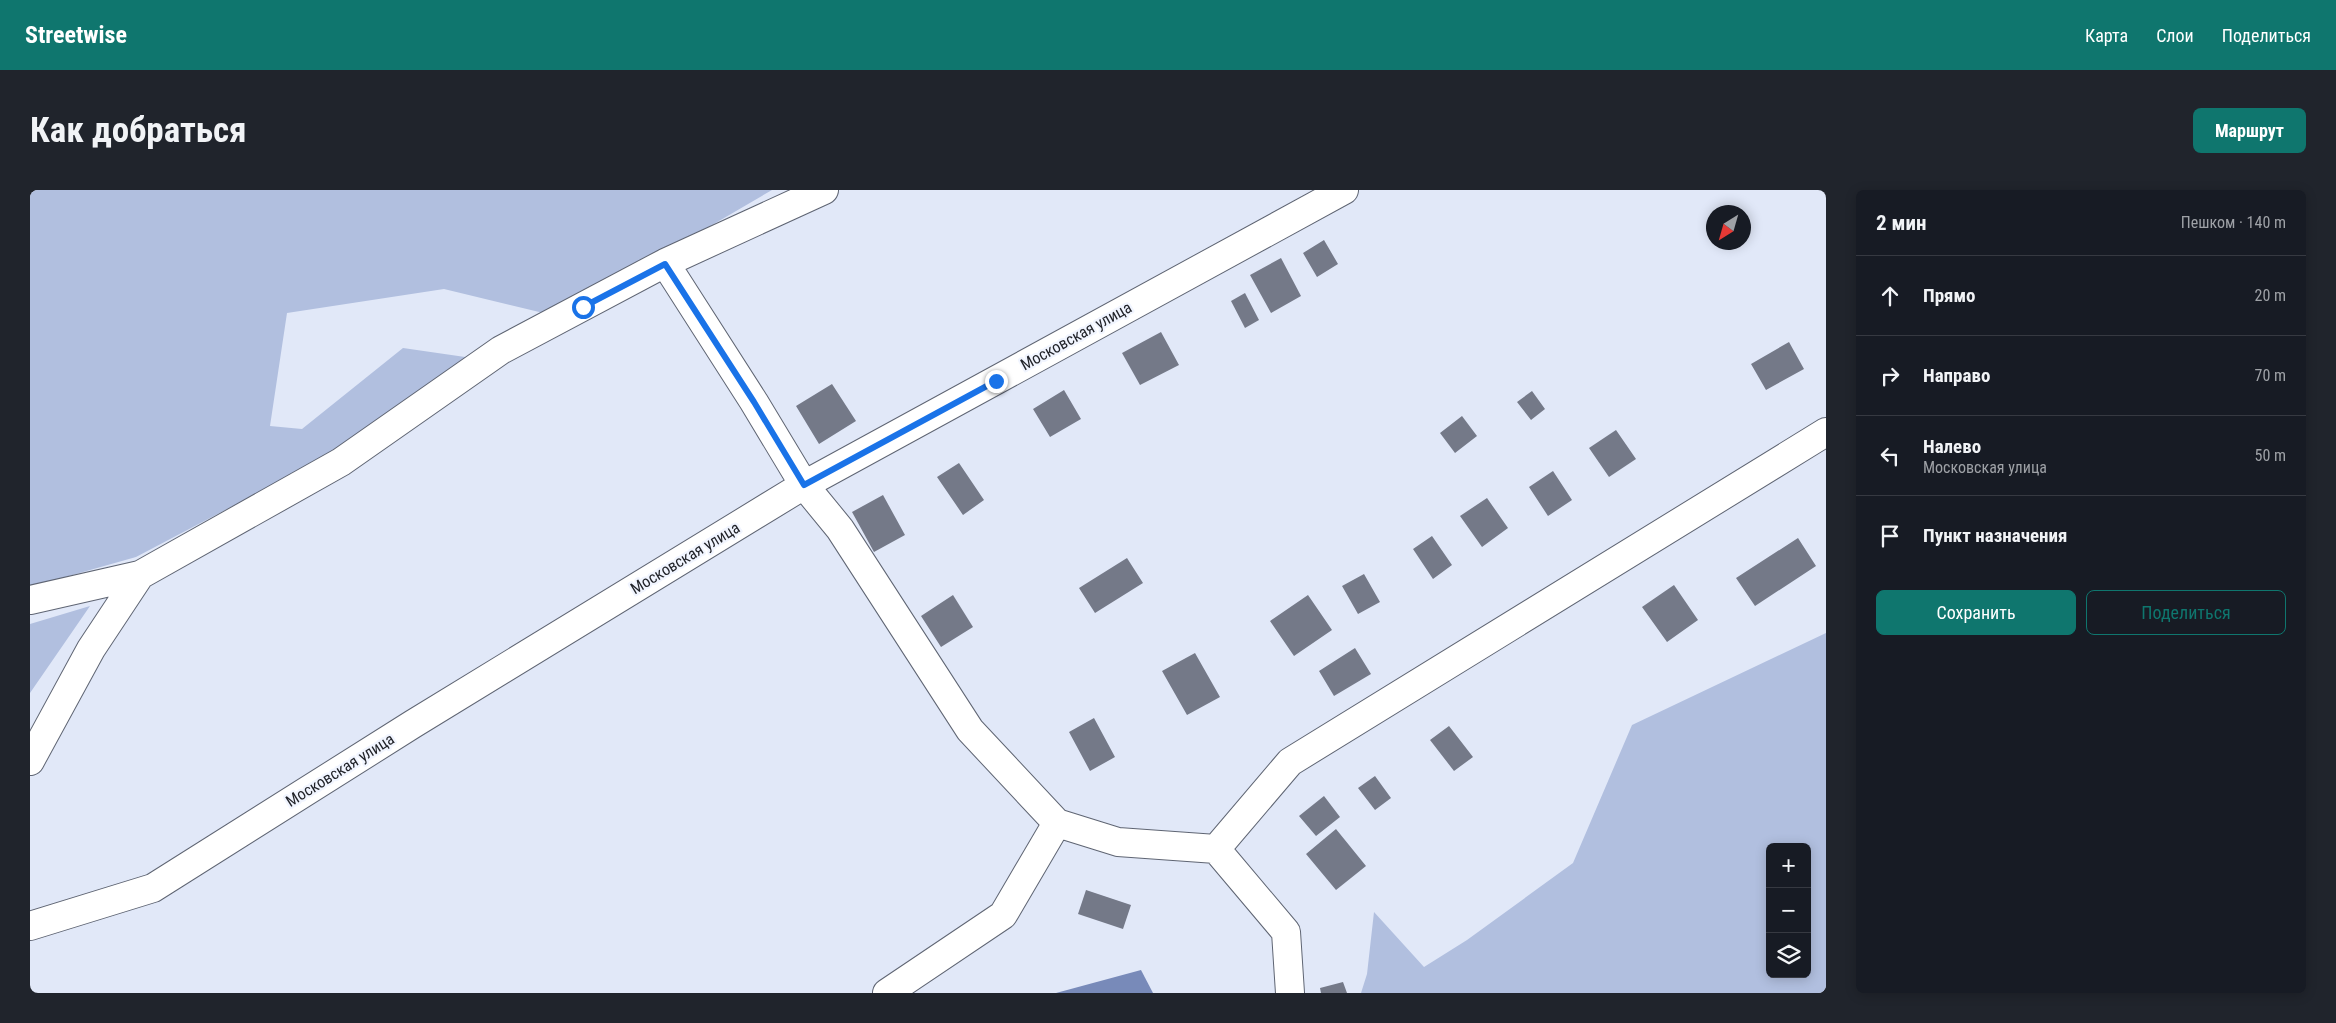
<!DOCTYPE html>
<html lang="ru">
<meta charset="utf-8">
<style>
:root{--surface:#171b24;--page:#20242c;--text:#f1f3f6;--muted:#9ea1a6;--line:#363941;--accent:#0f766e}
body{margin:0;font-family:"Roboto Condensed",sans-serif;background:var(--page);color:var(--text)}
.controls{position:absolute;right:15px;bottom:15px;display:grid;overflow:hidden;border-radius:8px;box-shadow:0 2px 12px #0003}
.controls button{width:45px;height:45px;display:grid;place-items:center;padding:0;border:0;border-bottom:1px solid var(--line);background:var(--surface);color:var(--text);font:25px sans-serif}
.compass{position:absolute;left:1676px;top:15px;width:45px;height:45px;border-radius:50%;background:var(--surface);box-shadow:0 2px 12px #0003;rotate:217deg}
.stop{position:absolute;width:15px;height:15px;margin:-11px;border:4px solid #1a73e8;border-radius:50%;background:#fff}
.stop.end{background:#1a73e8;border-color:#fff;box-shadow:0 1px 5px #0008}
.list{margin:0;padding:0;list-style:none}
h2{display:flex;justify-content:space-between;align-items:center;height:65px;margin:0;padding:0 20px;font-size:21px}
h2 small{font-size:16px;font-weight:400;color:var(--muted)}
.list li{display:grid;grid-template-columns:32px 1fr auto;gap:15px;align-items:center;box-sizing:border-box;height:80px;padding:0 20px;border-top:1px solid var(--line)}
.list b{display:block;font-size:19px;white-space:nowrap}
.list p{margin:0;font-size:16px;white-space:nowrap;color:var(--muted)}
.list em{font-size:16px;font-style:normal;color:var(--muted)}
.actions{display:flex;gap:10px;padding:15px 20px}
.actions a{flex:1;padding:11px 0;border:1px solid var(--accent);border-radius:8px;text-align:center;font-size:18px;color:var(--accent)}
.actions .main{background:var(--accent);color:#fff}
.icon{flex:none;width:28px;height:28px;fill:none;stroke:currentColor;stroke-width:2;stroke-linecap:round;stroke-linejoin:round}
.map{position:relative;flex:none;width:1796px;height:803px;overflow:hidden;border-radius:8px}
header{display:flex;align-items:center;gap:30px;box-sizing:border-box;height:70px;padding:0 25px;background:var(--accent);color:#fff}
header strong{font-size:24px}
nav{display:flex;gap:28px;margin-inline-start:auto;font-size:18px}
.intro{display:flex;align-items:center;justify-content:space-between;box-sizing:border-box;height:120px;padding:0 30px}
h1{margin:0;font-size:35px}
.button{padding:12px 22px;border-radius:8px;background:var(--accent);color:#fff;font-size:18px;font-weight:700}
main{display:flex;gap:30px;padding:0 30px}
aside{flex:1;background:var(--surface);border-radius:8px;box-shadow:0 2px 12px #0003}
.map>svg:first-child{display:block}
</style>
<header>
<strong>Streetwise</strong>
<nav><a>Карта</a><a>Слои</a><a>Поделиться</a></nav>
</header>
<div class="intro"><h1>Как добраться</h1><a class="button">Маршрут</a></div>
<main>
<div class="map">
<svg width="1796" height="803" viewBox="0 0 1796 803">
<rect width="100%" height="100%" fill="#e1e8f8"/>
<path fill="#b1bfdf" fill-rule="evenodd" d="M0 0H742L526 126 414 99 257 123 240 236 272 239 373 158 442 168 406 209 106 367 0 397Z
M60 416 0 503V434Z
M1796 443V803H1331L1337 784 1344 722 1394 777 1437 750 1543 673 1602 535ZM1740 657H1777V784H1740Z"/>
<path fill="#788ab9" d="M1111 780 1123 803H1026Z"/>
<path fill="#747988" d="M1294 50 1308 74 1287 87 1273 63Z
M1251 68 1271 106 1241 123 1220 85Z
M1215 103 1229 130 1215 138 1201 111Z
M1131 142 1149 175 1110 195 1092 163Z
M1759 152 1774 179 1736 200 1721 174Z
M802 194 826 231 789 254 766 216Z
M1034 200 1051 229 1020 247 1003 219Z
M1502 201 1515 219 1501 230 1487 212Z
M1432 226 1447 246 1425 263 1410 243Z
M1586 240 1606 269 1579 287 1559 258Z
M929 273 954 310 933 325 907 287Z
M1523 281 1542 310 1518 326 1499 297Z
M853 305 875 345 844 362 822 322Z
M1457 308 1478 338 1452 357 1430 326Z
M1402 346 1422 375 1403 389 1383 359Z
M1768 348 1786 376 1725 416 1706 388Z
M1097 368 1113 393 1065 423 1049 398Z
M1334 384 1350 412 1328 424 1312 396Z
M1644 395 1668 430 1637 452 1612 417Z
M923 405 943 437 911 457 891 426Z
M1278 405 1302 440 1264 466 1240 431Z
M1325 458 1341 484 1304 506 1289 481Z
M1165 463 1190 507 1157 525 1132 481Z
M1064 528 1085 567 1060 581 1039 542Z
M1419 536 1443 567 1424 581 1400 550Z
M1345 586 1361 608 1345 620 1328 598Z
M1294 606 1310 627 1286 646 1269 626Z
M1306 639 1336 676 1306 700 1276 664Z
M1056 700 1101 715 1093 739 1048 724Z
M1313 792 1317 803H1291L1290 798Z"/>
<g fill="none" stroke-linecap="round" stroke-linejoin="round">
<g stroke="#5f6573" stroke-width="30">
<path id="minor" d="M635 73 724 212 774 295 810 339 940 540 1027 633 1088 652 1186 659 1256 742 1260 803
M0 410 110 385
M0 571 61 459 110 385 311 272 471 160 635 73 794 0
M1186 659 1260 572 1796 242
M0 736 123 698 383 534 774 295 1314 0
M857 803 973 725 1027 633"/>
</g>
<use href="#minor" stroke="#fff" stroke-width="28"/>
</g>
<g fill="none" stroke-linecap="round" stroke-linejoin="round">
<path stroke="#1a73e8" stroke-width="6" d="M553 117 635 74 724 212 774 295 966 191"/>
</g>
<g text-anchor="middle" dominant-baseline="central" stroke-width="4.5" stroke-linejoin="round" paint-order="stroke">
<g font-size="16" fill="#212329" stroke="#f1f5ff">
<text transform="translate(1046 146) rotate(-29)">Московская улица</text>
<text transform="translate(655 368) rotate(-31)">Московская улица</text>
<text transform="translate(310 580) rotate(-32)">Московская улица</text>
</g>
</g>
</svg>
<div class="controls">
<button>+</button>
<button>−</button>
<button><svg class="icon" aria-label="layers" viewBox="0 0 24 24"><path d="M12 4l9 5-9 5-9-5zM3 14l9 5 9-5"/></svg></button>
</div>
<svg class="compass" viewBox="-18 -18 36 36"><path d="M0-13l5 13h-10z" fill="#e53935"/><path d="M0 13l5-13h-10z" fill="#9ea1a6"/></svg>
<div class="stop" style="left:553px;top:117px"></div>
<div class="stop end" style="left:966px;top:191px"></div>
</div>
<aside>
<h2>2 мин<small>Пешком · 140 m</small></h2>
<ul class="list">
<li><svg class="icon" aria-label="ahead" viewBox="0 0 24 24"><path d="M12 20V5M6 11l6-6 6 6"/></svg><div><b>Прямо</b></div><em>20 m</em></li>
<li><svg class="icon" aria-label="right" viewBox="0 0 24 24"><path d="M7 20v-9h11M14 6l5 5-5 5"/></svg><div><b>Направо</b></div><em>70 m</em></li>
<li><svg class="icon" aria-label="left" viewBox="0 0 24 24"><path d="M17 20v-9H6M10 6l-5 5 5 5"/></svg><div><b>Налево</b><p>Московская улица</p></div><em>50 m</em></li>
<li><svg class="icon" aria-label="arrive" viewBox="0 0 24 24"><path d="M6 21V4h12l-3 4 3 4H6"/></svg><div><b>Пункт назначения</b></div></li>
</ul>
<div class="actions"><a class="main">Сохранить</a><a>Поделиться</a></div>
</aside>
</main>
